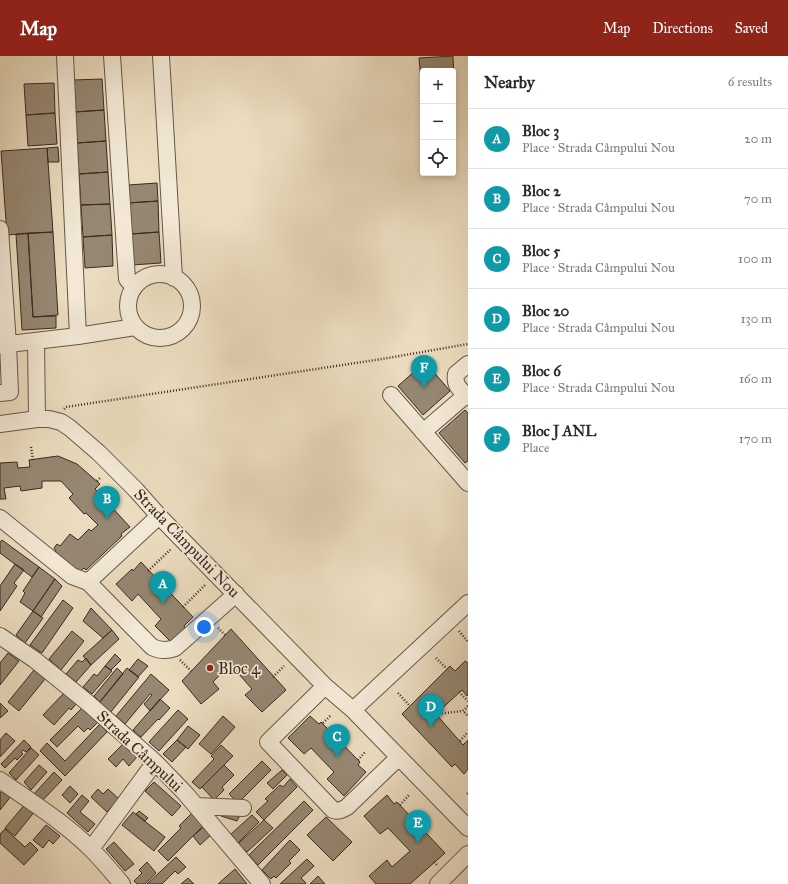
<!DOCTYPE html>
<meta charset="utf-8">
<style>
:root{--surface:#fff;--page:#f2f2f3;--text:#2b2b33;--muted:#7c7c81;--line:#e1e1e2;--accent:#8f2418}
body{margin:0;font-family:"IM FELL Great Primer",serif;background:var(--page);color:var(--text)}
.controls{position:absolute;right:12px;top:12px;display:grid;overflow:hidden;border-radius:4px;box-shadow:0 2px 6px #0003}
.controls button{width:36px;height:36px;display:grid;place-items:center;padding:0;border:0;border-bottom:1px solid var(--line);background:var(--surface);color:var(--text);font:20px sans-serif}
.you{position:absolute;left:204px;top:571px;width:14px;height:14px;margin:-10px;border:3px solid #fff;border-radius:50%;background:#1a73e8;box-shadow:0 0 0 6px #1a73e833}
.badge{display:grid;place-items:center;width:26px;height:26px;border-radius:50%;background:var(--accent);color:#fff;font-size:13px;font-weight:700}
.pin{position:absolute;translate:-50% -33px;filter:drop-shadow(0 1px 2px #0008)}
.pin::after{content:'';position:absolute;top:21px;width:14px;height:12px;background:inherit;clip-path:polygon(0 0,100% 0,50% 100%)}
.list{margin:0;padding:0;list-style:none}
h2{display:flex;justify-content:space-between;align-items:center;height:52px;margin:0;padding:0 16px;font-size:17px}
h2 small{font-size:13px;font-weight:400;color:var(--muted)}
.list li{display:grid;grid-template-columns:26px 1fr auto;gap:12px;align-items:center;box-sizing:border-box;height:60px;padding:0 16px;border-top:1px solid var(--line)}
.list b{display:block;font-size:15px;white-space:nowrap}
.list p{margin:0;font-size:13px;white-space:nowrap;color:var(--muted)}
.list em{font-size:13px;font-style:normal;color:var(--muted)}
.icon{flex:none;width:22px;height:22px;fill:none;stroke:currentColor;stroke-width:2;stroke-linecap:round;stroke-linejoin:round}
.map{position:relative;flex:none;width:468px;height:828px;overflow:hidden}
header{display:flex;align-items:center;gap:24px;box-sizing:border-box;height:56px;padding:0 20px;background:var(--accent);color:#fff}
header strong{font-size:19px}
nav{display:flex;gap:22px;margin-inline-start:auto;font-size:14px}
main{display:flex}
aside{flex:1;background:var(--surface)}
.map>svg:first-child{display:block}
</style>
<header>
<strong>Map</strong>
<nav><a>Map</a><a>Directions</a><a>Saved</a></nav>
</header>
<main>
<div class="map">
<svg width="468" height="828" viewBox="0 0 468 828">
<rect width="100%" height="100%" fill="#ebdcbf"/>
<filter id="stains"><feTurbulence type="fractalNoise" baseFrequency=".005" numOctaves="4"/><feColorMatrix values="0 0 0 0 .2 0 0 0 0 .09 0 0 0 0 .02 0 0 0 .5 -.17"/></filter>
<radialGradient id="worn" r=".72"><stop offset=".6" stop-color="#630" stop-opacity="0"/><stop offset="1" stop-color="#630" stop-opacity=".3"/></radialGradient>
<path fill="#968772" stroke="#392b1f" d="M453 0 454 23H453V15H423V25H421L419 2Z
M102 23 104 54 75 56 73 24Z
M54 27 55 57 26 59 24 28Z
M104 54 106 85 77 87 75 56Z
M55 57 57 88 28 90 26 59Z
M106 85 108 116 79 118 77 87Z
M58 91 59 106H48L47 92Z
M47 92 53 176 7 179 1 95Z
M108 116 110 148 81 149 79 118Z
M157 127 158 145 128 147V129Z
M158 145 159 176 131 178 128 147Z
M110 148 112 179 83 181 81 149Z
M53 176 58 259 33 261 28 177Z
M159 176 161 207 132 209 131 178Z
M28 177 33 261 56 260V272L22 274 16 178Z
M112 179 113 210 85 212 83 181Z
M425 306 450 335 423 359 398 330Z
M465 354 468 357V405L465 407 439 377Z
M58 400 77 408 100 428 95 433 130 471 121 478 122 480 86 514 84 512 78 518 54 498 56 495 54 492 57 488 60 490 70 478 78 484 89 473 91 475 98 469 86 457 84 458 69 442 73 438 61 425H42V432L21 435 20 430 4 432 6 443H0V407L17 406 18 412 30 411 29 404Z
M2 484 39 511 32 521 0 497V486Z
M141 506 193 561 184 570 186 573 172 587 155 570 161 563 138 538 132 545 116 528 132 513 133 515Z
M15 508 24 514 14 527 17 530 0 555V530Z
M39 511 55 523 33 555 20 546 25 537 23 535Z
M55 523 62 530 41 561 33 555Z
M63 544 73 552 42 597 30 589Z
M91 552 112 574 103 582 83 565Z
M33 555 43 562 25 587 16 579Z
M231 573 286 634 262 656 245 639 252 633 230 608 213 626 219 633 201 648 182 625Z
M112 574 119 583 91 609 83 600Z
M72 575 84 585 61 614 49 603Z
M8 597 19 605 0 629V607Z
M115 598 121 604 111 614 105 610Z
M86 602 91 609 76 626 66 618 78 604 82 606Z
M138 603 148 610 138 621 129 614Z
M465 605 468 607V639L467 640 462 634 436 658 463 689 468 684V713L464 718 455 708 452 711 402 658 450 610 455 615Z
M105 610 112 615 92 638 83 631 94 618 97 620Z
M117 612 123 618 100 646 94 640Z
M127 612 139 621 110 657 99 647Z
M34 614 45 623 19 655 8 646Z
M151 618 169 634 150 655 144 648 152 639 150 638 125 668 116 660Z
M64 637 76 648 71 654 69 652 54 669 43 659Z
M160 643 170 652 159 664 158 663 141 681 133 674Z
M0 647 8 655 0 662Z
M83 651 99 665 90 674 88 672 84 676 78 670 57 691 50 684Z
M178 654 188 663 159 695 149 686Z
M223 660 235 671 211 698 199 688Z
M310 660 319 668 321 666 360 706 358 709 366 716 344 740 327 723 334 716 311 692 304 698 288 682Z
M100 668 107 676 65 720 40 695 47 687 65 705Z
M188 670 200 679 188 693 177 684Z
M6 677 15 685 0 701V684Z
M24 684 31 691 26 696 23 694 21 696 23 698 17 704 15 702 5 712 1 708Z
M177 684 186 691 172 706 163 698Z
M123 688 137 701 129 710 123 703 116 711 108 703Z
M221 689 233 700 200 733 192 726 214 703 211 700Z
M31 692 39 699 16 724 9 717Z
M262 705 271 714 238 747 229 738Z
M39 709 47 716 31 734 24 726Z
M224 709 234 719 222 731 224 734 214 744 202 731Z
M282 714 287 719 273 733 267 727Z
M54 716 62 724 42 745 34 738Z
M290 723 297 731 264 764 256 756 268 745 265 743 280 729 283 731Z
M154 726 181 750 172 760 145 735Z
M70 730 78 738 70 747 62 739Z
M4 733 12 739 0 754V737Z
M98 733 103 738 108 733 119 743 107 756 91 741Z
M82 739 89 745 80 756 95 768 88 776 67 757Z
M387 739 394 748 397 746 445 797 410 828H376L369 820 387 804 392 811 410 795 388 772 380 778 364 760Z
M304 745 313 754 258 809 249 799Z
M26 747 35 755 15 780 5 772Z
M226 752 241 757 237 765 221 760Z
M139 755 148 762 145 765 136 758Z
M194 755 206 767 168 805 158 795 181 772 179 770Z
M133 756 165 781 154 795 122 769Z
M252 759 259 766 238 787 231 778Z
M326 761 352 786 333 805 307 779Z
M264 764 273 772 247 796 238 788Z
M46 769 60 780 53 788 49 784 43 792 33 784Z
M206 769 213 777 200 789 193 780Z
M5 773 25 791 30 786 38 794 24 809 0 787V778Z
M290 784 300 794 289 805 291 807 276 822 274 820 271 823 262 814Z
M114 786 134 808 125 815 106 793Z
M176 801 186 811 178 818 175 815 162 828H147Z
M307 803 314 810 301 822 306 827 305 828H280Z
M147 806 156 817 145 828H137L134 825 142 817 139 814Z
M235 813 247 828H218Z
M318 820 325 828H310Z
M188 822 194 828H181Z"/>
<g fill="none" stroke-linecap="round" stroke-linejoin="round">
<g stroke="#665747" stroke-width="18">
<path id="minor" d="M65 0 78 280
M112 0 127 223 134 231
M161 0 174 222
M0 173 8 288 10 336 0 337
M128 250a32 32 0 1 1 64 0a32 32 0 1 1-64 0Z
M36 285 37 363
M0 289 78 280 135 271
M468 308 456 318C454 330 460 333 468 341
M391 339 468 427
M0 368 37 363H49L61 366 70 372 99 397 136 434 159 460 325 630 353 654 468 772
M423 376 466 339
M0 462 72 520 88 526 152 591C160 595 167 595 175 592L236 538
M88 526 159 460
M0 580 35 604 88 647 155 706 185 737 262 828
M325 630 268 686 333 754C338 756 342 754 347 751L399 701
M353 654 468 547
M0 724C31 746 64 766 91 793 102 804 112 816 122 828
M196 750 243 752
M91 793 155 706
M438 828 468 798"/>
</g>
<path stroke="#392b1f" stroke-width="2.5" stroke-dasharray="1 2" stroke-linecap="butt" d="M64 353 66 351 382 303 468 288
M31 391 33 404
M97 425 101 421
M148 515 171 493
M183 551 205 529
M218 572 225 579
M459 575 468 586
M436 602 447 613
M180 604 191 615
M273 621 284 610
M459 636 468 645
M398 637 410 650
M468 650 463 655 468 660
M436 658 463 655
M323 667 331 659
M460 685 468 676
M358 704 366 695
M467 738 468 737
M400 749 409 739
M434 806 438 810"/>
<use href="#minor" stroke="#f2e8d5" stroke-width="16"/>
</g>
<circle fill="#8f2418" stroke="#f2e8d5" stroke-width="1.5" cx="210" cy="612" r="4"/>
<g text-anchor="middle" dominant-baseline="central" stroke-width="3.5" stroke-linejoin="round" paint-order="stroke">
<g font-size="16" fill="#392b1f" stroke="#f2e8d5">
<text transform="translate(187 487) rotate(46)">Strada Câmpului Nou</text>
<text transform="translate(140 695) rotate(43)">Strada Câmpului</text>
</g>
<g font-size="16" fill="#392b1f" stroke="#f2e8d5" text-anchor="start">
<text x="218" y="612">Bloc 4</text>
</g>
</g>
<rect width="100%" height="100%" filter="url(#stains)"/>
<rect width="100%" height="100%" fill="url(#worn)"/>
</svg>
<div class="controls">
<button>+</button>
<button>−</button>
<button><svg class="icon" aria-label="locate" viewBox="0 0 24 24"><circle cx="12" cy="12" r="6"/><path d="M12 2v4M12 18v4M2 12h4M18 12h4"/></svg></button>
</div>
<div class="you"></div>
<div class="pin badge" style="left:163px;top:548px;background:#0f9aa8">A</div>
<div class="pin badge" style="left:107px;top:463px;background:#0f9aa8">B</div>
<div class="pin badge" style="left:337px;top:701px;background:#0f9aa8">C</div>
<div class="pin badge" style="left:431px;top:671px;background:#0f9aa8">D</div>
<div class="pin badge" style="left:418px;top:787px;background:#0f9aa8">E</div>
<div class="pin badge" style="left:424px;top:332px;background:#0f9aa8">F</div>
</div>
<aside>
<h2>Nearby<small>6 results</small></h2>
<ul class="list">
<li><span class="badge" style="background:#0f9aa8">A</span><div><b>Bloc 3</b><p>Place · Strada Câmpului Nou</p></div><em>20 m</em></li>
<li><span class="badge" style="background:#0f9aa8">B</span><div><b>Bloc 2</b><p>Place · Strada Câmpului Nou</p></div><em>70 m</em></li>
<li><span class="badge" style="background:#0f9aa8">C</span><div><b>Bloc 5</b><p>Place · Strada Câmpului Nou</p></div><em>100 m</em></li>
<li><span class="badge" style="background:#0f9aa8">D</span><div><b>Bloc 20</b><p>Place · Strada Câmpului Nou</p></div><em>130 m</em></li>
<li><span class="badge" style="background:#0f9aa8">E</span><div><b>Bloc 6</b><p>Place · Strada Câmpului Nou</p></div><em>160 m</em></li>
<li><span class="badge" style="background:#0f9aa8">F</span><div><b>Bloc J ANL</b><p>Place</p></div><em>170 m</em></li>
</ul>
</aside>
</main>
